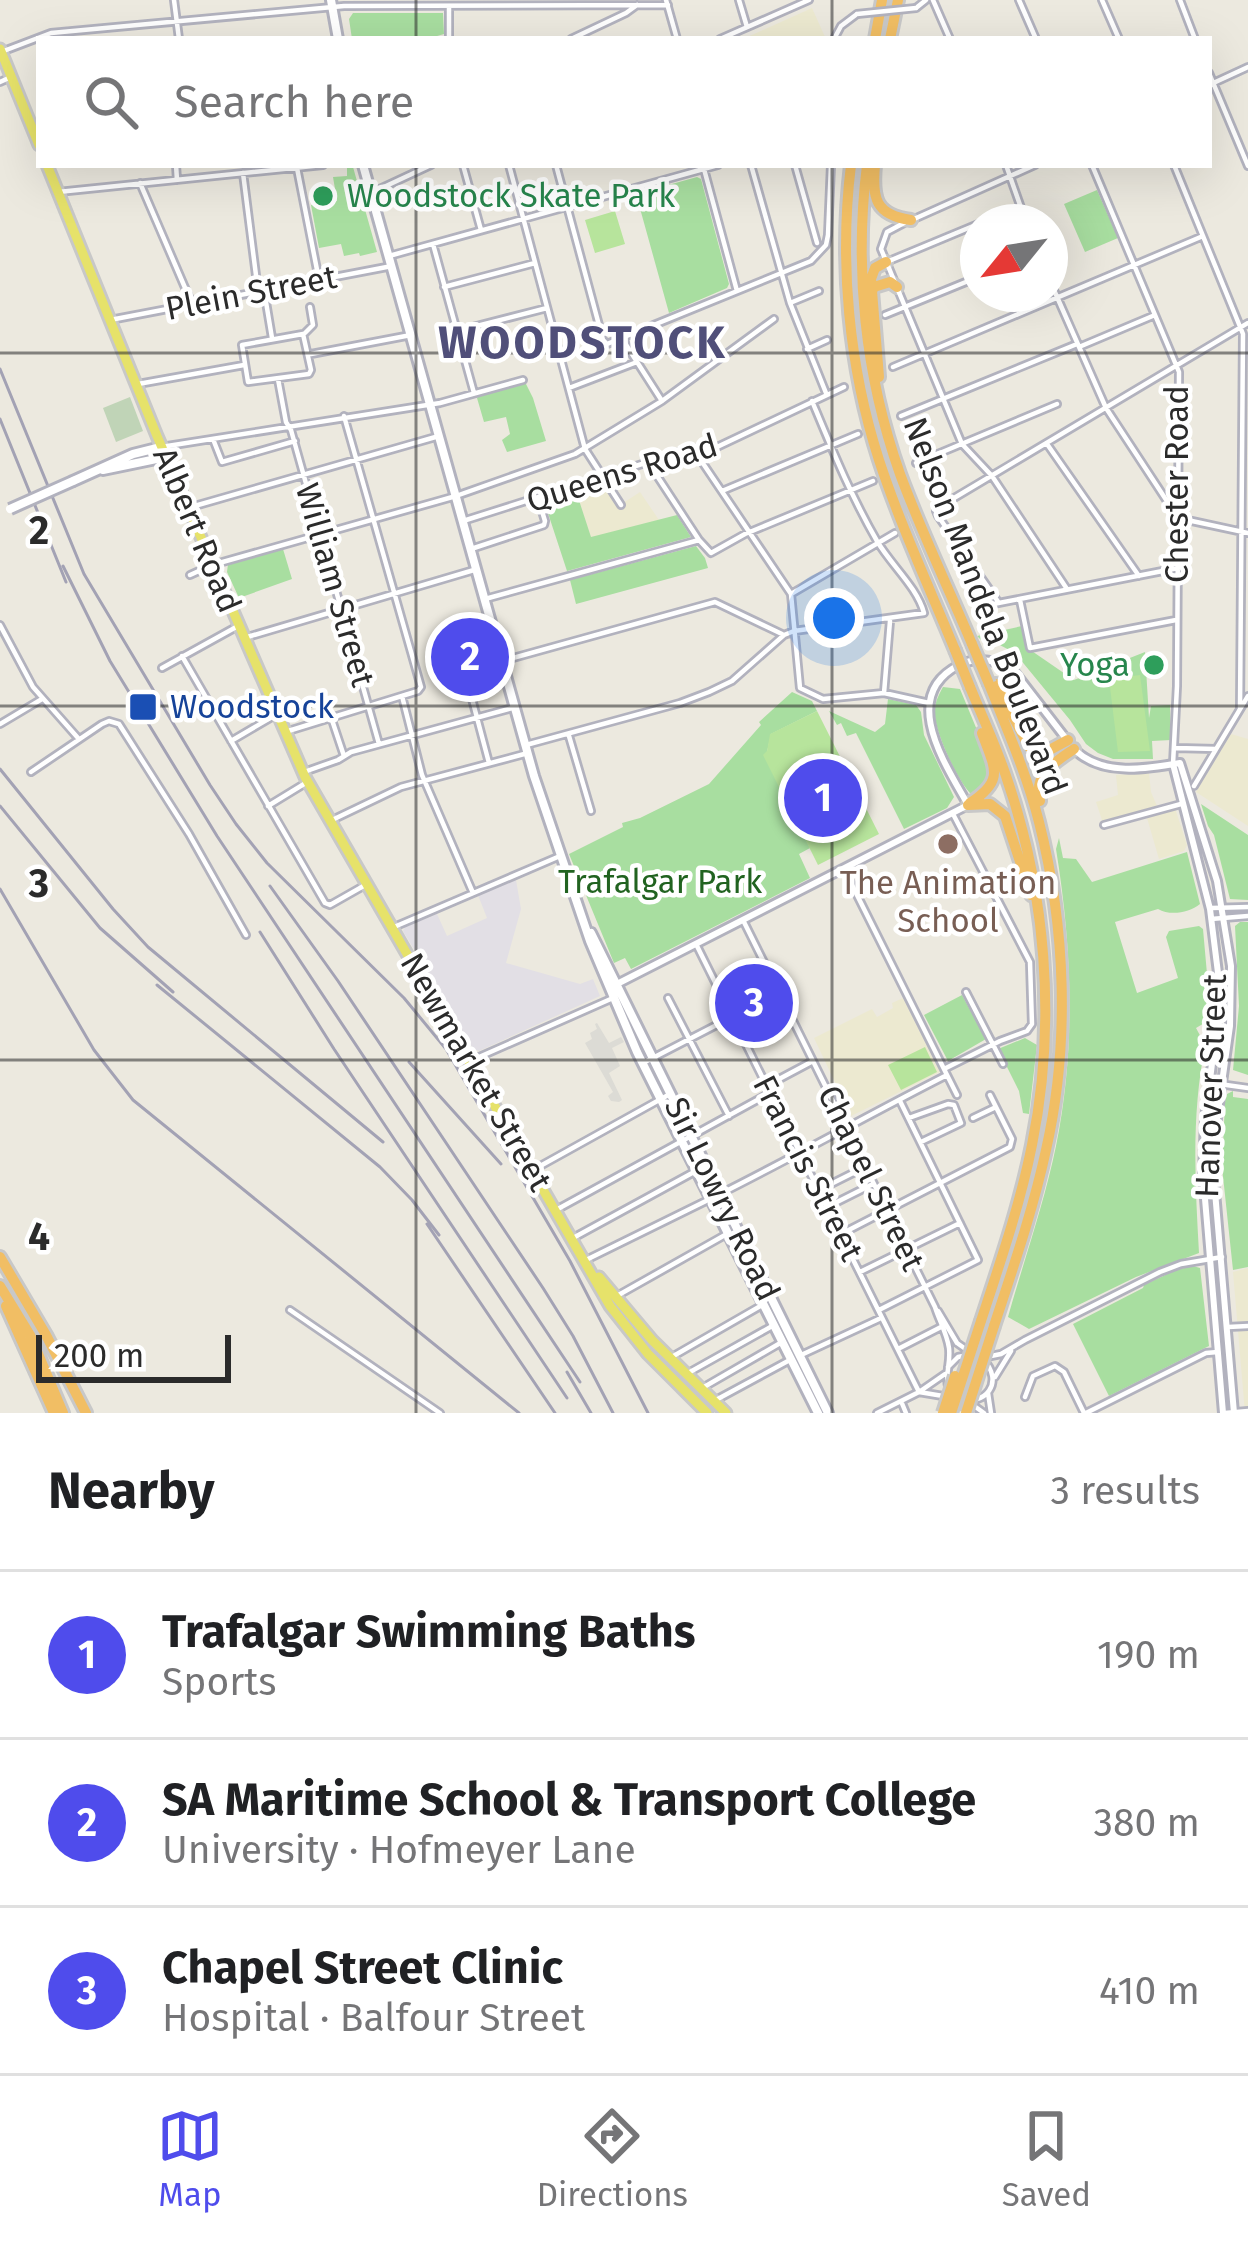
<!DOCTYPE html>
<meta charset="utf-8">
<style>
:root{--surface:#fff;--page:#f6f6f6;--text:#202124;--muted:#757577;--line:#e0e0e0;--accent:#4f4cec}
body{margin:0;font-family:"Fira Sans",sans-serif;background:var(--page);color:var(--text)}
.compass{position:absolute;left:960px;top:204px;width:108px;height:108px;border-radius:50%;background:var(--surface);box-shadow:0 12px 48px #0002;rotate:240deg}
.scale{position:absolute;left:36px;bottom:30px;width:195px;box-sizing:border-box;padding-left:12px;border:6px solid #2b2b2b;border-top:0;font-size:33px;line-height:42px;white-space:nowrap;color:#2b2b2b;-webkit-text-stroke:9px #fff;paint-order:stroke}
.you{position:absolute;left:834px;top:618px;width:42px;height:42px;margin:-30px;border:9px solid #fff;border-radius:50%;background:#1a73e8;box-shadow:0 0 0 18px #1a73e833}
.badge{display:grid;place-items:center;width:78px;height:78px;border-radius:50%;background:var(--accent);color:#fff;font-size:39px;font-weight:700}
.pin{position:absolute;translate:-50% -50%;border:6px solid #fff;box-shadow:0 3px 12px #0006}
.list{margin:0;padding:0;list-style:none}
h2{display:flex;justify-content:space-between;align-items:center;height:156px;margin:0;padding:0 48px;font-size:51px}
h2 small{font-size:39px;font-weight:400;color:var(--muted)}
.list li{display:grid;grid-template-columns:78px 1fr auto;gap:36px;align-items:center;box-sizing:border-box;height:168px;padding:0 48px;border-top:3px solid var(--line)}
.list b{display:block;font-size:45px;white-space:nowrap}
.list p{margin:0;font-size:39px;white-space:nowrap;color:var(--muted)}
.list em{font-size:39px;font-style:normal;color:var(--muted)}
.icon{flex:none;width:66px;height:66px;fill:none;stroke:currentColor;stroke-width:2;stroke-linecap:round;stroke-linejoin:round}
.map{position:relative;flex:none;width:1248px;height:1413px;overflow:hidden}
.search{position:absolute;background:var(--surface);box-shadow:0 12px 48px #0002;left:36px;right:36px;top:36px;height:132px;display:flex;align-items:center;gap:30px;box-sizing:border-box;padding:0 42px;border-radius:0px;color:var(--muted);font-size:45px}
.sheet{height:660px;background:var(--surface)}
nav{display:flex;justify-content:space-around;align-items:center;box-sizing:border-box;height:168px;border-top:3px solid var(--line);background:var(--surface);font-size:33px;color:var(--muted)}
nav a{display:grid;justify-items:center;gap:6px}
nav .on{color:var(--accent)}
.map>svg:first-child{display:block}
</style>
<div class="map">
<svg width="1248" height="1413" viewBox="0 0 1248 1413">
<rect width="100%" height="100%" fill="#ece9df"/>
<path fill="#e2dfe5" d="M516 880 521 909 506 963 580 984 593 979 600 996 479 1051 473 1049 403 931 405 927 437 914 447 936 487 918 478 895Z"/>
<path fill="#ece9d0" d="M812 8 826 39H743Z
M602 483 617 507 640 492 659 520 591 538 576 491 593 485 595 489Z
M486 641 494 670 456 681 448 651Z
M1231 734 1248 739V826L1196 792Z
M1149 773 1151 792 1157 806 1173 802 1187 845 1184 851 1159 859 1145 811 1103 823 1096 802 1118 795 1116 775Z
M903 998 940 1072 851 1116 814 1038 872 1009 877 1017 893 1008 892 1003Z
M1248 1268V1413H1245L1233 1272Z"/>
<path fill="#a8dea0" d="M353 13H443L444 34 427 39H352L349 19Z
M353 167 377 252 360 256 359 253 344 256 341 244 319 248 311 205 337 201 333 177 347 176V168Z
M697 177 701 179 729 284 727 288 669 313 636 194Z
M1097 190 1118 238 1085 252 1064 204Z
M525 382 533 398 546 441 507 452 502 440 510 434 506 417 484 422 477 398 481 394Z
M576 491 591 537 677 515 691 537 567 571 544 501Z
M696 546 705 558 708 568 576 604 570 580Z
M283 549 292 579 239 598 227 572 228 564Z
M1022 626 1026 647 1074 680 1145 652 1149 718 1151 706 1170 705 1171 740 1152 741 1153 759H1113L1098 753 1086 744 1070 720 1015 653 996 643 981 640 977 636Z
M943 687 960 689 982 742 991 777 977 794 972 795C959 784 935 732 935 715 934 704 938 696 943 687Z
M792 692 812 701 817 711 771 734 767 752 764 755 810 848 799 854 810 878 631 969 625 958 614 963 569 854 623 827 622 823 640 818 709 784 761 725 759 722Z
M888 699 916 705 921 712 924 735 954 797 947 808 904 829 856 733 847 736 841 723 837 725 829 711 875 732 885 724Z
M1201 804 1248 835V900L1230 899 1214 835 1208 826Z
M1059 838 1063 858 1076 859 1092 882 1187 852 1200 904C1189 913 1170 916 1158 909L1115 922 1137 993 1178 978 1166 937 1169 931 1199 926 1203 929 1207 974 1206 1022 1196 1028 1203 1041 1206 1042C1191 1112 1195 1181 1199 1253L1136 1277 1029 1329 1008 1317C1024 1260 1044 1204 1056 1146 1076 1048 1072 947 1056 849Z
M1240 922H1248V1075L1233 1070 1239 1006 1235 926Z
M962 995 986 1039 948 1061 924 1015Z
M1025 1038 1037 1045 1029 1114 1023 1113 1019 1091 998 1049Z
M1233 1091V1097L1248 1099V1267L1233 1270 1222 1167 1225 1102 1227 1094Z
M1193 1266 1200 1268 1209 1346 1109 1396 1073 1324 1143 1288 1144 1285 1176 1270Z"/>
<path fill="#c0d4b7" d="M130 397 143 431 116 442 103 408Z"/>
<path fill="#b7e49c" d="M615 211 625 244 595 253 585 220Z
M1140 675 1150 751 1118 752 1109 679Z
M817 711 879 834 818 865 763 755 767 751 770 734Z
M925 1047 937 1072 901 1090 888 1065Z"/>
<path fill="#dcdbd5" d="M597 1023 609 1043 621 1037 624 1042 612 1048 620 1066 609 1073 622 1100 619 1102 611 1101 608 1096 613 1092 585 1043 592 1039 590 1033 597 1029 595 1024Z"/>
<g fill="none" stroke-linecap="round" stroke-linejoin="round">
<g stroke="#b2b2be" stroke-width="10">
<path id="minor" d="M174 0 179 39
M666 0 677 39
M739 0 747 27
M933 0 950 39
M1019 0 1036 39
M1102 0 1119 39
M1180 0 1195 39
M449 6V39
M916 8 926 0
M571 39 626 13 637 5
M720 39 809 0
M834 39 841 26 857 14
M1 52 51 33 344 6 668 5
M1209 73 1248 166
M0 82 11 77
M1209 85 1248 67
M176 165 177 180
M463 165 481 230
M509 165 585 449 621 505
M556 165 603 340 607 344 811 261 826 245 828 235 831 165
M751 165 790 303 826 393
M795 165 817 243
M1006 165 1026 222
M1092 165 1179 372 1177 686 1173 764
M1174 165 1243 334 1240 709
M297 168 319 280
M704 169 737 291
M243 173 258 291
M140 183 192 304
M58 192 323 165
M371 193 431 165
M914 219 1035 165
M983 222 1019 207
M904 223 887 232 881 249 962 444 992 476 1067 589
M433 244 474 393
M389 256 718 165
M889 261 978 224
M1050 281 1106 408 1178 518
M444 287 535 263
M264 290 272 338
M790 303 819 291
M885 315 978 277
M110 320 392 266
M457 331 547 308
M305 333 313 325 310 307
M303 334 311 370 309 374 248 382 242 345Z
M623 340 662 401
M1079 347 1155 315
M807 349 827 340
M311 354 411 335
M893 367 1203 236
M278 379 286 422 291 430 379 744
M138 384 244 365
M569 388 637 362
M901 416 1077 344
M213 439 222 462 295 441
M1047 444 1139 576
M161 447 440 403 523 380
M698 456 791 594 800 688 823 699 884 693 929 703
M648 462 699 540 711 553 745 534 873 481
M916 463 1057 404
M722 491 858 434
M191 507 439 436
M1178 518 1248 533
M463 521 686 450 693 448 698 456 844 387
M471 549 544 525 545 521 538 498
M190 575 212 565 456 496 575 454 662 401 774 319
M791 594 895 533
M485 599 699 540
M1020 600 1030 648 1176 620
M999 603 938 516 936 511 939 507 1248 323
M978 607 1178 568
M0 625 33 687 78 738
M244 638 474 570
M182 656 325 903 330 905 367 884
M502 661 715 602 782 634
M162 668 238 626
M467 680 489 763
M884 693 890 621
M402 696 422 775 473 893
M331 717 344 756
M0 724 42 699
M285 732 418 691 421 687 344 416
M569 736 591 811
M231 741 277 714
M526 745 680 703 709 692 732 681 784 635 794 631 924 613C917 587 891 565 877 541 851 496 832 449 812 401
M1176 748 1216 749
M31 772 102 724 109 721 119 724 189 834 246 935
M304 772 338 760 351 752 516 707
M1194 786 1248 696
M268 806 304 784
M330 821 401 787 528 753
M1104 825 1181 804
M844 869 957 1095
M1212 908 1248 907
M1211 919 1248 916
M743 920 935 1307C939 1320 947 1334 949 1348 951 1364 944 1375 949 1390
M394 927 560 856
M697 946 919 1392
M966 992 1003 1064
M668 998 729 1116
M741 1035 788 1010
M470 1061 613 998
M643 1063 732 1017
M944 1069 1000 1041 1027 1031 1032 1024 1030 962 953 814
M1212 1083 1248 1088
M766 1086 813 1061
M909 1118 948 1104 954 1105 961 1123 921 1142
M973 1118 996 1107
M533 1170 670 1094
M819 1190 865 1167
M718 1195C796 1156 870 1114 947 1075
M827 1207 873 1184
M556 1210 770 1093
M841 1234 1010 1147 1012 1139 990 1095
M573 1238 705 1166
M586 1260 708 1200
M860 1272 960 1223
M615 1297 725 1235
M290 1310 440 1413
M879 1310 978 1260 900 1101
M938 1311 957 1343 967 1350
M1228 1327 1248 1326
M898 1349 941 1327
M799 1356 881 1318
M986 1357 1001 1354 1025 1340 1160 1272 1181 1264 1222 1257
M670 1358 764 1304
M948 1367 958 1357 968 1355
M690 1372 774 1325
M995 1377 1011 1351
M704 1387 782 1342
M919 1392 949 1397
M988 1393 991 1413
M1025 1397 1033 1376 1055 1366 1064 1372 1084 1413
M957 1399C986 1407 1005 1382 983 1359
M714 1401 788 1361
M901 1401 906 1413
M970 1403 984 1413
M877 1413 919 1392 945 1374
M1086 1413 1206 1353 1218 1352
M1225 1413 1248 1411"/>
</g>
<g stroke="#b2b2be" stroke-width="12">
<path id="tertiary" d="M1076 751C1103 776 1146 769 1180 763L1217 881 1231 966 1230 1026 1217 1118 1214 1180 1234 1413
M1173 764 1210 909 1218 973 1217 1024 1205 1119 1203 1175 1223 1413
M617 984 968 805C946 765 898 696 959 665 978 656 996 660 1013 670L1067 740"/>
</g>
<g stroke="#b2b2be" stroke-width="14">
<path id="secondary" d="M331 0 338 39
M363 165 534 776 590 941 637 1052 818 1413
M103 470 166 457
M73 481 133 454 161 447
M591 933 828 1413"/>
</g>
<g stroke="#c8c8c8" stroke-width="15">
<path id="primary" d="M0 49 39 145
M47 165 157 436 305 777 610 1306 648 1354 707 1413
M599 1277 652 1340 726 1413"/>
</g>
<g stroke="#c8c8c8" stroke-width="16">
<path id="motorway" d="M875 39 882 0
M890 39 898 0
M851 165C839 262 849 367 879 460 900 524 929 587 955 650
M867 165C854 269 865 375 900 474 921 531 948 587 972 644
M875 165C872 198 875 215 911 220
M872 292 874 287 890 282 897 287
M879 377 871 279 875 268 886 262
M989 684C1007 729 1027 775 1039 822 1066 928 1070 1044 1046 1150 1033 1210 1013 1268 994 1326
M996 684 1029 747 1044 753 1068 740
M970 687C982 716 995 744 1005 773 1046 890 1057 1022 1032 1145 1020 1205 1000 1263 981 1321
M1040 801C1033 774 1054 763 1074 749
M970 803C1005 780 995 769 982 733
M968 805 990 804 1005 816 1031 895
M0 1257 46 1335 86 1413
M0 1286 30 1335 63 1413
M6 1306 54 1413"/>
</g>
<use href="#minor" stroke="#fff" stroke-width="4.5"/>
<use href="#tertiary" stroke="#fff" stroke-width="6"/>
<use href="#secondary" stroke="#fff" stroke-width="8"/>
<use href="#primary" stroke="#e6e26a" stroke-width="9"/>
<use href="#motorway" stroke="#f1be64" stroke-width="10"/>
<path stroke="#a3a2b4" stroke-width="3" d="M0 369 84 574 210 785 236 824 267 863 404 998 446 1049 570 1261 648 1413
M0 419 66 582
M63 566 110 661 217 836 580 1382
M0 769 113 909 148 947 383 1142
M0 806 100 928 173 992
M270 886 338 981 543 1288 573 1336 613 1413
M0 889 94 1050 133 1100 519 1413
M260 932 334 1049 567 1398
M157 985 380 1167 412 1200 439 1235
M409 1062 501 1164
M427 1224 555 1413
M567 1372 591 1413"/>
<g stroke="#b2b2be" stroke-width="10" stroke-linecap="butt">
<path id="minor-bridge" d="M857 14 916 8"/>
</g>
<g stroke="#b2b2be" stroke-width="14" stroke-linecap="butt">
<path id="secondary-bridge" d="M10 509 73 481"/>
</g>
<g stroke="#c8c8c8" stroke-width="16" stroke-linecap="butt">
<path id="motorway-bridge" d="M972 644 989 684
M955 650 970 687
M943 1413 955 1376
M951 1413 981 1321
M966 1413 994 1326"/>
</g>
<use href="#minor-bridge" stroke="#fff" stroke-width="4.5"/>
<use href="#secondary-bridge" stroke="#fff" stroke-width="8"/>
<use href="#motorway-bridge" stroke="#f1be64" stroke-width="10"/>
</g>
<path fill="none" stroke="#2b2b2b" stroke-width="3" stroke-opacity="0.55" d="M416 0V39M832 0V39M416 165V1413M832 165V1413M0 353H1248M0 706H1248M0 1060H1248"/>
<g fill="#2e9e5b" stroke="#fff" stroke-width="4.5">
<circle cx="323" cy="196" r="12"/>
<circle cx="1154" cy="665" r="12"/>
</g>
<rect fill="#1a4fb4" stroke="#fff" stroke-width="4.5" x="128" y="692" width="30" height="30" rx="6"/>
<circle fill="#8d6e63" stroke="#fff" stroke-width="4.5" cx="948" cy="844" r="12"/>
<g text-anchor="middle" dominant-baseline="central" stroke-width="9" stroke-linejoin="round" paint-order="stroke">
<g font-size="33" fill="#27864d" stroke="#fff" text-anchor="start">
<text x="347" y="196">Woodstock Skate Park</text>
<text x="1130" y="665" text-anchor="end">Yoga</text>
</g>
<g font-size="33" fill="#2b2b2b" stroke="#fff">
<text transform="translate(251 293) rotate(-11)">Plein Street</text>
<text transform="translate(622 473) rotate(-17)">Queens Road</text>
<text transform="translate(1177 484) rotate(-90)">Chester Road</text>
<text transform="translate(197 530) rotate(67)">Albert Road</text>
<text transform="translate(335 585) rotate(74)">William Street</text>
<text transform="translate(985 606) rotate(69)">Nelson Mandela Boulevard</text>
<text transform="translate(476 1072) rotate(60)">Newmarket Street</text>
<text transform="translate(1211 1086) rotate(-88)">Hanover Street</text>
<text transform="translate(808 1168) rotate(63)">Francis Street</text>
<text transform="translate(871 1178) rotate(64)">Chapel Street</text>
<text transform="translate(722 1199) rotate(64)">Sir Lowry Road</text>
</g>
<g font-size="33" fill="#164399" stroke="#fff" text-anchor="start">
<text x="170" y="707">Woodstock</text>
</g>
<g font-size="33" fill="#216320" stroke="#fff">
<text x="660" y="882">Trafalgar Park</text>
</g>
<g font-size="33" fill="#785e54" stroke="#fff">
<text x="948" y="883">The Animation<tspan x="948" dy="38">School</tspan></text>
</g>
<g font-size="45" font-weight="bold" letter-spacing="3" fill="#504f79" stroke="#fff">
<text x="583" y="343">WOODSTOCK</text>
</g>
</g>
<g font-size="39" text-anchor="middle" font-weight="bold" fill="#2b2b2b" stroke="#fff" stroke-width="9" stroke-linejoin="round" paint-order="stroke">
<text x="39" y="544">2</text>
<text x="39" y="897">3</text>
<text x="39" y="1250">4</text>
</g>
</svg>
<svg class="compass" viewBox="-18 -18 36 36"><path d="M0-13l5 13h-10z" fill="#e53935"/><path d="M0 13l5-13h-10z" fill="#757577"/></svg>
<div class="scale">200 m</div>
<div class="you"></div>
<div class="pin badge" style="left:823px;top:798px">1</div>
<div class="pin badge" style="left:470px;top:657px">2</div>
<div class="pin badge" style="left:754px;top:1003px">3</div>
<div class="search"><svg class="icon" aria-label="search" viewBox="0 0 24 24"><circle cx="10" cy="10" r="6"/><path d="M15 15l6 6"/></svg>Search here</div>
</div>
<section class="sheet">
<h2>Nearby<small>3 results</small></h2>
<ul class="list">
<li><span class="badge">1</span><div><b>Trafalgar Swimming Baths</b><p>Sports</p></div><em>190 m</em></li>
<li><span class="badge">2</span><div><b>SA Maritime School &amp; Transport College</b><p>University · Hofmeyer Lane</p></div><em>380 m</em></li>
<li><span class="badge">3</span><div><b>Chapel Street Clinic</b><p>Hospital · Balfour Street</p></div><em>410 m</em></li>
</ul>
</section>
<nav>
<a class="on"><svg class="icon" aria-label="map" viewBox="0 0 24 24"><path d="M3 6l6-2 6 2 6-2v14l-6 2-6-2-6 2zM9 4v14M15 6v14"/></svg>Map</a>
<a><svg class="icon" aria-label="directions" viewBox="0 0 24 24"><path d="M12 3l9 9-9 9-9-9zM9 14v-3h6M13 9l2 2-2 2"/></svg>Directions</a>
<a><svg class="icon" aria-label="saved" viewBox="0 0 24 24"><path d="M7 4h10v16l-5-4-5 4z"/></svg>Saved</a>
</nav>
